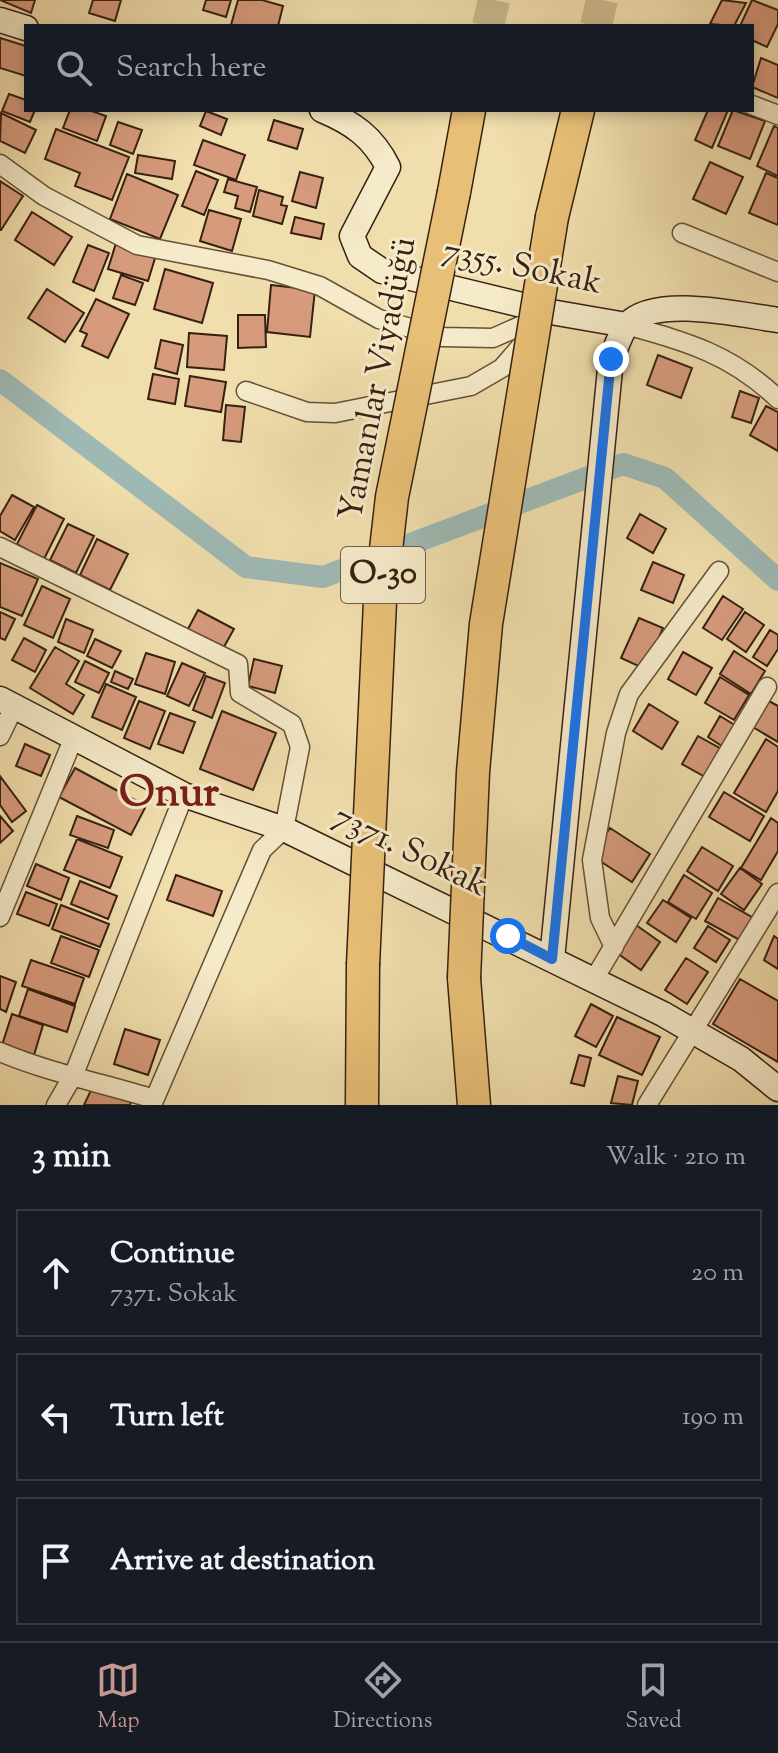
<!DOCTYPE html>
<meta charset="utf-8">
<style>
:root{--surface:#171b24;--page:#242831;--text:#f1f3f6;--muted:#9ea1a6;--line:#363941;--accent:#c59692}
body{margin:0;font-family:"Sorts Mill Goudy",serif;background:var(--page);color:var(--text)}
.stop{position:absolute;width:24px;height:24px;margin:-18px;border:6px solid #1a73e8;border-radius:50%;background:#fff}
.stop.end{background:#1a73e8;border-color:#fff;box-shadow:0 2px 8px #0008}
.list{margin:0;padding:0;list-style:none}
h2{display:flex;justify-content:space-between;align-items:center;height:104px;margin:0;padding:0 32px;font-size:34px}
h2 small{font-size:26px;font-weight:400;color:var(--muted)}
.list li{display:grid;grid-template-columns:52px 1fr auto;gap:24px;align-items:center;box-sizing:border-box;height:128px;margin:0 16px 16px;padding:0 16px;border:2px solid var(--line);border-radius:0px}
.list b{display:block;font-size:30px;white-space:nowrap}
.list p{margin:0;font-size:26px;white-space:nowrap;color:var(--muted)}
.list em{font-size:26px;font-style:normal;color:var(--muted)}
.icon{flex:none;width:44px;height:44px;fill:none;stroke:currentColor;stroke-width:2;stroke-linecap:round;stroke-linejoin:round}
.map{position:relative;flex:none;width:778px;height:1105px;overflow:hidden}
.search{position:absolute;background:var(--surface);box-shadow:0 4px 12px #0003;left:24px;right:24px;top:24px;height:88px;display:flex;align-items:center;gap:20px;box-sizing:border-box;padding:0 28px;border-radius:0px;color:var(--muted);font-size:30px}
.sheet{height:536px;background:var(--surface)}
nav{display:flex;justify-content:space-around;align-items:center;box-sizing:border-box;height:112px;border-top:2px solid var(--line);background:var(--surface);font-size:22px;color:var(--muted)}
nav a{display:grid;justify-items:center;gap:4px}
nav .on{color:var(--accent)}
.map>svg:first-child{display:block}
</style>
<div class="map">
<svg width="778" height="1105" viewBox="0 0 778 1105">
<rect width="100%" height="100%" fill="#f0deac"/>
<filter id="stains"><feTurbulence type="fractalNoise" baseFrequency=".0025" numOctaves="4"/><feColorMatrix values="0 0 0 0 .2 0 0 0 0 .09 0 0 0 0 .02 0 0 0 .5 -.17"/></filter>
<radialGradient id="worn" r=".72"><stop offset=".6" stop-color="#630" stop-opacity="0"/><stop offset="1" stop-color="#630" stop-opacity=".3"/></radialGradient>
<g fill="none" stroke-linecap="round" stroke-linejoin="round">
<path stroke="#9eb9b4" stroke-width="22" d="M0 380 246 567 323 577 623 464 665 478 778 580"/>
</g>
<path fill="#d69b7d" stroke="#372012" stroke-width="2" d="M0 0H35L31 13Z
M93 0H121L115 21 89 13Z
M206 0H231L226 17 203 10Z
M238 0H262L283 6 278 26 231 25Z
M722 0 746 3 734 26 710 24Z
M752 0 778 10V24L767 47 752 40V26H740Z
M0 38 26 46V76L0 68Z
M761 58 778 65V98L752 87Z
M9 94 26 100V110H35L30 122 2 111Z
M70 110H89L106 116 97 141 63 128Z
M708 110H728L712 148 695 140Z
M733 110 765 121 750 159 718 146Z
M206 111 227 119 221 135 200 126Z
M1 113 36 130 25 153 0 141Z
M274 120 303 129 297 149 268 140Z
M118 122 142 130 133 154 110 145Z
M774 126 778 128V176L757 166Z
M56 129 129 157 112 200 75 186 80 173 45 159Z
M203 140 245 155 236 180 194 165Z
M138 155 175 161 172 179 135 173Z
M710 162 743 177 726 214 693 199Z
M196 171 218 180 204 215 182 206Z
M300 172 323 178 316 208 292 201Z
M766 173 778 178V225L749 213Z
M127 174 178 195 160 239 110 219Z
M228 179 257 187 250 212 235 208 238 196 224 192Z
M0 181 23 196 1 230H0Z
M259 190 283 197 281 205 287 206 282 224 253 216Z
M209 210 241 219 232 251 200 241Z
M32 212 72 237 54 265 15 240Z
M295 217 324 224 321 239 291 233Z
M116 243 156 255 148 281 108 269Z
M88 245 109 253 94 291 73 282Z
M165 269 213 283 202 323 154 309Z
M121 275 143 283 135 305 113 298Z
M271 285 315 290 310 337 267 332Z
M47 289 84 313 65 342 28 318Z
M96 299 129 314 108 358 82 346 87 334 80 331Z
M238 315H265L266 347 238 348Z
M189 333 227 336 224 370 187 367Z
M161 340 183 345 177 374 155 368Z
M658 355 692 368 681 398 647 385Z
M153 374 179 379 175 404 148 399Z
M190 376 226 382 221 412 185 406Z
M740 391 759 398 751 423 732 417Z
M226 405 245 407 241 442 223 440Z
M766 406 778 412V451L750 435Z
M12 495 34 507 15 540 0 531V516Z
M37 505 64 519 44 559 17 544Z
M640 514 666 529 653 553 627 538Z
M68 524 94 536 76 573 50 560Z
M97 539 128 554 110 590 80 575Z
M653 562 684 575 673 603 641 590Z
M0 563 38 579 22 616 0 607Z
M42 586 70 599 53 638 24 625Z
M723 596 743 609 722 640 703 628Z
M198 610 234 629 220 654 188 629Z
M0 612 15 619 5 640 0 638Z
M745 612 764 625 746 652 727 639Z
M639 618 663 628 645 669 621 658Z
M66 619 93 630 84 653 58 642Z
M770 630 778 635V649L767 666 753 657Z
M24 638 46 650 35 672 12 660Z
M95 639 121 651 112 668 87 656Z
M55 647 79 661 66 684 84 695 73 714 30 688Z
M734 651 765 671 751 694 720 674Z
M683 652 712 668 696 695 668 679Z
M146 653 175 662 165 694 135 684Z
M254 659 282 666 275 693 248 686Z
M85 661 109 673 99 693 75 682Z
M182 663 205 673 189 706 167 696Z
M115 671 133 679 128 689 111 682Z
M206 676 225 683 212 718 193 710Z
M720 677 749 695 734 720 705 703Z
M106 684 136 697 122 730 92 717Z
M767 700 778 706V742L751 726Z
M139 701 165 711 150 749 124 738Z
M649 704 678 722 662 749 633 731Z
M222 711 276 733 253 790 200 769Z
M170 713 195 722 183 753 158 744Z
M720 716 738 727 725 748 708 737Z
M698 736 723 750 707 778 682 764Z
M766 739 778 747V791L766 812 734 793Z
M25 744 50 755 41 776 16 766Z
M75 768 146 806 131 835 59 797Z
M0 776 26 811 12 822 0 805Z
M724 792 764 816 750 841 709 817Z
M0 816 13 831 0 843Z
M77 816 114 830 108 848 70 835Z
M771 818 778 823V851L761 880 741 868Z
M610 828 650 854 632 882 597 859 596 849Z
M77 839 122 857 110 888 64 870Z
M702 847 733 866 718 891 687 871Z
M36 864 69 878 61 900 27 886Z
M740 868 762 884 744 910 721 894Z
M176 875 222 891 213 916 167 900Z
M684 875 712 893 696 919 668 902Z
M80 881 117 896 108 919 71 904Z
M26 892 57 904 49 926 17 914Z
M718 898 757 920 745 943 705 921Z
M663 900 691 918 676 942 647 923Z
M61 905 109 924 100 947 52 929Z
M636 925 660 942 641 970 617 953Z
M708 926 730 940 716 962 694 948Z
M61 936 99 950 89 977 51 963Z
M774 936 778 939V969L764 960Z
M686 958 708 972 687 1004 665 990Z
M31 960 84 978 75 1004 22 986Z
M0 976 16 982 6 1012 0 1009Z
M740 979 778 1001V1062L713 1024Z
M28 989 75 1006 67 1032 19 1016Z
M591 1004 613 1016 596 1047 575 1036Z
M12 1014 43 1025 34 1055 2 1045Z
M617 1017 660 1037 642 1075 599 1055Z
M125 1029 160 1040 148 1075 114 1064Z
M579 1055 591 1058 584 1086 571 1083Z
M618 1076 638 1081 632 1105 611 1103Z
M94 1084 131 1102 130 1105H84Z"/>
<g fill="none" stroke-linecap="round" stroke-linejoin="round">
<path stroke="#cbb88d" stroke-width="32" stroke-dasharray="32 16" stroke-linecap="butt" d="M488 26 494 0
M596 26 602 0"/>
<g stroke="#655038" stroke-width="21">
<path id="street" d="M752 105 778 115
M0 164 44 196 137 245 268 270 320 286 379 319 442 337 493 338 538 318
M682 233 778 272
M626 325C687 342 731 354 778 399
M246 391 307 412 335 413 471 386 502 368 528 338
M0 547 238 664 240 693 292 724 300 747 284 829 262 850 152 1105
M0 736 14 707
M0 917 74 737
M614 947 600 918 592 860 616 733 629 694 719 571
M593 981 767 687
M0 1052C50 1073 102 1083 154 1099
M56 1105 74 1074 184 795
M647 1105 778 893"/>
</g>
<g stroke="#372012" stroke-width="27">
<path id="secondary" d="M0 20 26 28
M322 110C353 123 373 137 388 167L352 236 360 256 382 271 551 312 626 325
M0 699 184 795 284 829 663 1014 741 1059 778 1089
M552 959 611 359C616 349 620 333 627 325 654 294 741 315 778 320"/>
</g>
<g stroke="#372012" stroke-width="35">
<path id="highway" d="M454 192 469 110
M552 217 578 110
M464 978 474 1105
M362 1105 363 965"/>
</g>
<use href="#street" stroke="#f5eac9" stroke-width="18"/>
<use href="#secondary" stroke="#f5eac9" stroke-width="24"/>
<use href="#highway" stroke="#e8bf76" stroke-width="32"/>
<g stroke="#372012" stroke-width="35" stroke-linecap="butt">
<path id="highway-bridge" d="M363 965 380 602 392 497 454 192
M464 978 473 772 486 624 552 217"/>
</g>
<use href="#highway-bridge" stroke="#e8bf76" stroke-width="32"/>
</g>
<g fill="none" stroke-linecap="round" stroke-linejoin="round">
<path stroke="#1a73e8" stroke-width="10" d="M508 936 552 959 611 359"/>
</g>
<g text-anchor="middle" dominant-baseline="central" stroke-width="6" stroke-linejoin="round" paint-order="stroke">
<rect fill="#f5eac9" stroke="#705d49" stroke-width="2" x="341" y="547" width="84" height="56" rx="6"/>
<g font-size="32" font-weight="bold" fill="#372012">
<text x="383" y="575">O-30</text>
</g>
<g font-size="34" fill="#372012" stroke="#f5eac9">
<text transform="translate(522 268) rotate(12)">7355. Sokak</text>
<text transform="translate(379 379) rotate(-79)">Yamanlar Viyadüğü</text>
<text transform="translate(410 852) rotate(26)">7371. Sokak</text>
</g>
<g font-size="42" font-weight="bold" fill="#7a1f14" stroke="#f5eac9">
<text x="169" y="795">Onur</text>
</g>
</g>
<rect width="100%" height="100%" filter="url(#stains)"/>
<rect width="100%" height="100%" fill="url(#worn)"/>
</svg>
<div class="stop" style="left:508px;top:936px"></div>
<div class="stop end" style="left:611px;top:359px"></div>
<div class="search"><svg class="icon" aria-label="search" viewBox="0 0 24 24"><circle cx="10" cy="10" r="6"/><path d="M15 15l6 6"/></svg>Search here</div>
</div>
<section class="sheet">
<h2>3 min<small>Walk · 210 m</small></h2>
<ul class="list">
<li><svg class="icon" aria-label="ahead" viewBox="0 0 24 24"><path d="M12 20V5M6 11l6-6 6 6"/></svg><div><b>Continue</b><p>7371. Sokak</p></div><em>20 m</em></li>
<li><svg class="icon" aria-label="left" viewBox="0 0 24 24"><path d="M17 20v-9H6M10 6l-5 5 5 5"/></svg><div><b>Turn left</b></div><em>190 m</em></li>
<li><svg class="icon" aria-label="arrive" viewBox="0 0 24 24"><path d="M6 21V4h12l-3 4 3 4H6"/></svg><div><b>Arrive at destination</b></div></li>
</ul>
</section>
<nav>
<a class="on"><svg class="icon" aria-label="map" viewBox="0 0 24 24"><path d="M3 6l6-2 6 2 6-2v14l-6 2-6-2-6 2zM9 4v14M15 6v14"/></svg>Map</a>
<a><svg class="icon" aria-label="directions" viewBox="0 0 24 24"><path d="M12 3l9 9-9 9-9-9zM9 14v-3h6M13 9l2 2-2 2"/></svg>Directions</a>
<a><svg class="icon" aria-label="saved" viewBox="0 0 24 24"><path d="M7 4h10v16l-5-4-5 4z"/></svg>Saved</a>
</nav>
